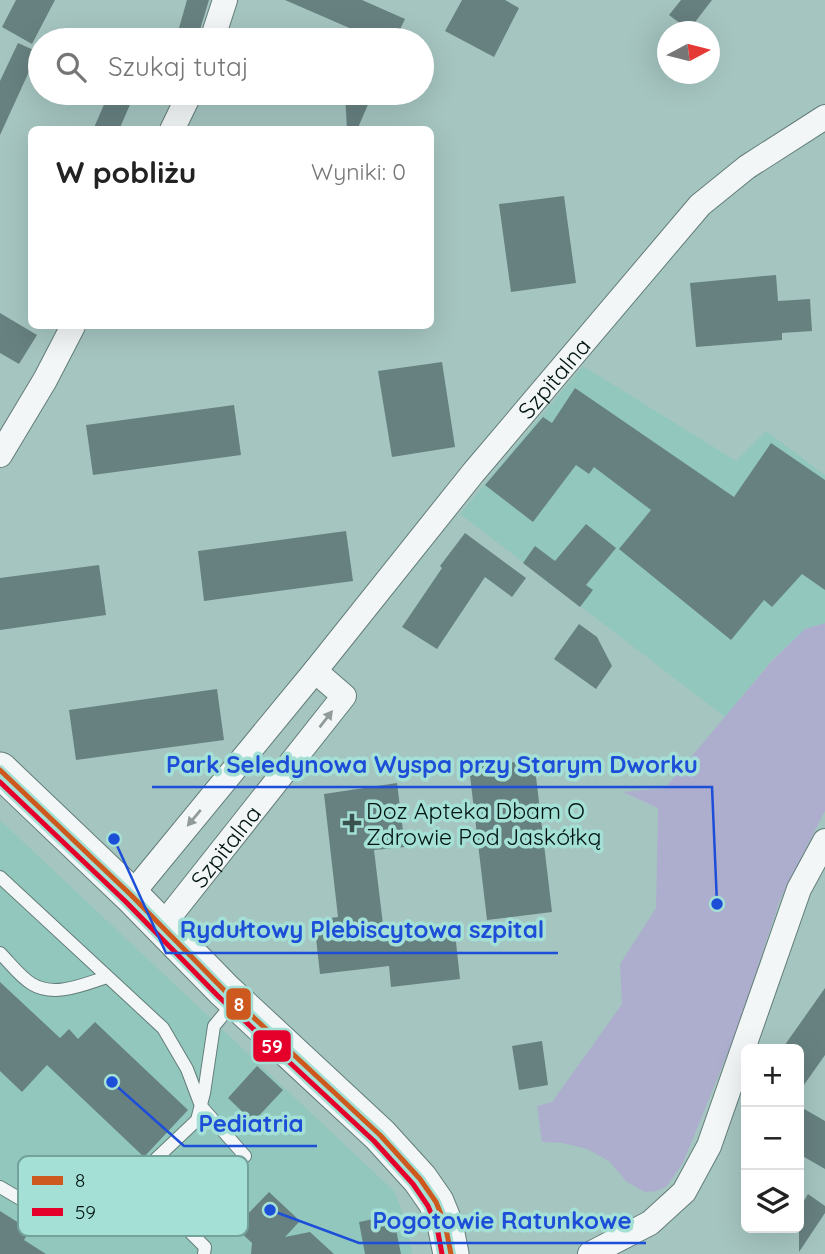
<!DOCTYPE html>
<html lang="pl">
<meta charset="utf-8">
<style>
:root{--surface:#fff;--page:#f6f6f6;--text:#222;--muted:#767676;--line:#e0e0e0}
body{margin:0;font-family:Quicksand,sans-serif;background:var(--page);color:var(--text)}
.controls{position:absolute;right:21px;bottom:21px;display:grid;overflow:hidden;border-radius:10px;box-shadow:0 7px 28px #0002}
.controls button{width:63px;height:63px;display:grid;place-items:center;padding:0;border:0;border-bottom:2px solid var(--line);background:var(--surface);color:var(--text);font:35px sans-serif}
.compass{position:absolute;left:657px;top:21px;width:63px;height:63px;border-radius:50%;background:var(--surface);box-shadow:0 7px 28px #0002;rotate:83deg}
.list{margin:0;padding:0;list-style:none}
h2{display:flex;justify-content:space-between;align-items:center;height:91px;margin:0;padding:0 28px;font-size:30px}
h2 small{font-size:23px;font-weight:400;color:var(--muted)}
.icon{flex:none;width:38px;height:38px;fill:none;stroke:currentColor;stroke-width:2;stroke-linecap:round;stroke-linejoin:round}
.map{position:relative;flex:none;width:825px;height:1254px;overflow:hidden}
.search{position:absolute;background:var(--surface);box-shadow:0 7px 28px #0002;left:28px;top:28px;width:406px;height:77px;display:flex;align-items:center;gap:18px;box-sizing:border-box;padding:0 24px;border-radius:38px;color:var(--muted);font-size:26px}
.panel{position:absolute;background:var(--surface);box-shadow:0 7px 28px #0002;left:28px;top:126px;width:406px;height:203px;border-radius:10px}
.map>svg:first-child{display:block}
</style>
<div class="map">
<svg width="825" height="1254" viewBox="0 0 825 1254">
<rect width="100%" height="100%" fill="#a5c5c0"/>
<path fill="#92c7be" d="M583 366 736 461 766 431 825 475V623L805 629 770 662 725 717 460 514Z
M0 820 394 1191 407 1223 412 1254H0Z"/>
<path fill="#adaece" d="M825 623V811L780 900 735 1035 683 1163 666 1187 656 1191 645 1192 627 1182 609 1161 587 1149 563 1143 542 1142 537 1106 552 1102 622 1004 620 964 656 908 658 808 623 792 665 788 771 662 805 629Z"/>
<path fill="#678180" d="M16 0H55L32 44 2 27Z
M187 0H209L199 33 179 28Z
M285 0H362L405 19 395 40H377Z
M462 0H505L519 8 494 57 445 31Z
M681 0H712L689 30 669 15Z
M18 43 38 52 0 135V81Z
M109 93H135L119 130H93Z
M345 93H373L357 130H347Z
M564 196 576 283 511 292 499 204Z
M776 275 778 301 810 299 812 331 782 333V340L696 347 690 283Z
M0 313 37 335 19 364 0 353Z
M442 362 455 447 392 457 378 371Z
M575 388 734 497 771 443 825 480V590L802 574 772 607 764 600 731 640 619 549 651 510 594 467 589 474 576 465 533 522 485 485 543 417 552 423Z
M234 405 241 455 93 475 86 425Z
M586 524 616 548 586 585 593 590 580 607 523 563 535 546 555 561Z
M346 531 353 581 204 601 198 551Z
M465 533 526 578 512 597 485 577 437 649 402 627 442 568 440 566Z
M99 565 106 615 0 630V578Z
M579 624 597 637 612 666 596 689 554 659Z
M217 689 224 740 76 760 69 710Z
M534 760 552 912 487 920 469 767Z
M397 783 405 847 374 850 385 941 455 933 460 979 391 987 389 966 320 974 314 920 338 917 324 794Z
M0 982 60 1038 69 1029 78 1039 95 1022 188 1110 144 1157 47 1065 22 1092 0 1071Z
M825 988V1055L799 1092V1049H782Z
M542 1041 548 1085 519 1090 512 1046Z
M257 1066 283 1090 253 1122 228 1098Z
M799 1106 825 1121V1169L799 1154Z
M269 1192 300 1221 285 1237 310 1232 334 1254H251L252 1243 235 1227Z
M808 1194 825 1206V1213L799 1252V1209Z
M0 1211 30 1230 24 1240 46 1254H0Z
M393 1215 401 1254H365L359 1222Z"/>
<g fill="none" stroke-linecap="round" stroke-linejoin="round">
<g stroke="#637d79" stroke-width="14">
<path id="lane" d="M0 877 163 1028 187 1069 201 1106 245 1156
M0 953C10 963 20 977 32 984 55 998 84 984 107 977
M0 1187 46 1214 83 1205 122 1191 157 1205 187 1229 205 1247 204 1254
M122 1191 197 1120 204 1093 214 1026 234 1002"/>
</g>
<g stroke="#637d79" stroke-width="26">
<g id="street">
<path d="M212 40 225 0"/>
<path d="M172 130 190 93"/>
<path d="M0 455 45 380 73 326"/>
<path id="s1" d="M131 895 315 671 473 473 700 205 747 167 825 117"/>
<path id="s2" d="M162 926 344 696 315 671"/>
<path d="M590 1254 650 1223 684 1192 709 1146 799 889 825 841"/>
</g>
</g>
<g stroke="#637d79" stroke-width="37">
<path id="secondary" d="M0 770 131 895 224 990 380 1135 420 1179 436 1202 445 1224 451 1254"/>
</g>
<use href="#lane" stroke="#f2f6f6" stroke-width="12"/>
<use href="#street" stroke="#f2f6f6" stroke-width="24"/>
<use href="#secondary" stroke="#f2f6f6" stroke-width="35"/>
<g stroke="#a4e0d5" stroke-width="10">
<path id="bus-1" d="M0 770 131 895 224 990 380 1135 420 1179 436 1202 445 1224 451 1254"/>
</g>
<g stroke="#a4e0d5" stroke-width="10">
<path id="bus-2" d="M0 782 125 901 218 996 374 1141 413 1184 428 1206 437 1227 442 1254"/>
</g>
<use href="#bus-1" stroke="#ce591f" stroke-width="5"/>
<use href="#bus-2" stroke="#e4002b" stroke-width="5"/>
</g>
<defs><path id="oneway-solid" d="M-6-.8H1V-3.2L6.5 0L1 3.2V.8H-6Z" transform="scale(1.75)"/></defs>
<g fill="#919b9a">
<use href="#oneway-solid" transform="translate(326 719) rotate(-52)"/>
<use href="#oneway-solid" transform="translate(194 818) rotate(130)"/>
</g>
<path fill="#3a514e" stroke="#a4e0d5" stroke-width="2.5" d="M348.5 812.5h7v7h7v7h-7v7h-7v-7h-7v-7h7z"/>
<g text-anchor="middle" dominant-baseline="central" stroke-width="7" stroke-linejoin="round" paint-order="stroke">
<g font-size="23" fill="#001310" stroke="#a4e0d5">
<text stroke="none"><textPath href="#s1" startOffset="668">Szpitalna</textPath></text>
<text stroke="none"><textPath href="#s2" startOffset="102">Szpitalna</textPath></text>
</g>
<g font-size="23" fill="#001310" stroke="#a4e0d5" text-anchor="start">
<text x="366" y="810">Doz Apteka Dbam O<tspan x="366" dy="26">Zdrowie Pod Jaskółką</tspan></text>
</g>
</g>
<rect x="18" y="1156" width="230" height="80" rx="10" fill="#a4e0d5" stroke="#73a29a" stroke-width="2"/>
<rect x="32" y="1176" width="31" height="9" fill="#ce591f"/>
<rect x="32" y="1208" width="31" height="8" fill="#e4002b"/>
<g font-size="19" fill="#001310">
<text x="75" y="1187">8</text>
<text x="75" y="1219">59</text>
</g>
<path fill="none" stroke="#1d4ed8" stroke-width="2.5" d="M717 904L712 787H152M114 839L166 953H558M112 1082L184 1146H317M270 1210L359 1243H646"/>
<g fill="#1d4ed8" stroke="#a4e0d5" stroke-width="2.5">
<circle cx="717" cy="904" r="7"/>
<circle cx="114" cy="839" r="7"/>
<circle cx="112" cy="1082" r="7"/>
<circle cx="270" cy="1210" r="7"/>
</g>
<g font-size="24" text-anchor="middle" font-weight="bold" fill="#1d4ed8" stroke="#a4e0d5" stroke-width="7" stroke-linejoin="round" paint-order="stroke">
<text x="432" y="773">Park Seledynowa Wyspa przy Starym Dworku</text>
<text x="362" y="938">Rydułtowy Plebiscytowa szpital</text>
<text x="251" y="1132">Pediatria</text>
<text x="502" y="1229">Pogotowie Ratunkowe</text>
</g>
<g stroke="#a4e0d5" stroke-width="2.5">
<rect x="225" y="987" width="27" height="34" rx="7" fill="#ce591f"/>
<rect x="252" y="1029" width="40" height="34" rx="7" fill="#e4002b"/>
</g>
<g font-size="19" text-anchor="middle" font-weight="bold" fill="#fff">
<text x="239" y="1011">8</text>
<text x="272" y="1053">59</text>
</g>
</svg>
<div class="controls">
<button>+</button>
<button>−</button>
<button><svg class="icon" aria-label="layers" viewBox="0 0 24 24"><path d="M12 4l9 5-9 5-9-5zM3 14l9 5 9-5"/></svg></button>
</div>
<svg class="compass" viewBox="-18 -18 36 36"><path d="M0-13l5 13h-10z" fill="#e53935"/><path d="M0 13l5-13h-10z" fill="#767676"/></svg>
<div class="search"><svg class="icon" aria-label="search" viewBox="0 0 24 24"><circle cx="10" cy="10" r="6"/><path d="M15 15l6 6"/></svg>Szukaj tutaj</div>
<section class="panel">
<h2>W pobliżu<small>Wyniki: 0</small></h2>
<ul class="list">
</ul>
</section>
</div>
